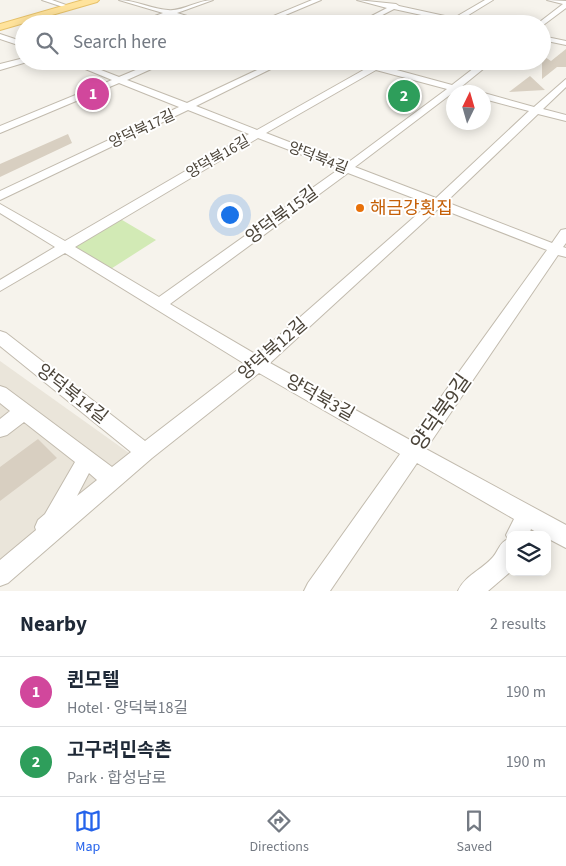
<!DOCTYPE html>
<meta charset="utf-8">
<style>
:root{--surface:#fff;--page:#f2f2f3;--text:#1f2937;--muted:#747a83;--line:#e0e1e3;--accent:#2563eb}
body{margin:0;font-family:"Source Sans 3","Noto Sans KR",sans-serif;background:var(--page);color:var(--text)}
.controls{position:absolute;right:15px;bottom:15px;display:grid;overflow:hidden;border-radius:10px;box-shadow:0 2px 12px #0003}
.controls button{width:45px;height:45px;display:grid;place-items:center;padding:0;border:0;border-bottom:1px solid var(--line);background:var(--surface);color:var(--text);font:25px sans-serif}
.compass{position:absolute;left:446px;top:85px;width:45px;height:45px;border-radius:50%;background:var(--surface);box-shadow:0 2px 12px #0003;rotate:5deg}
.you{position:absolute;left:229px;top:214px;width:18px;height:18px;margin:-12px;border:4px solid #fff;border-radius:50%;background:#1a73e8;box-shadow:0 0 0 8px #1a73e833}
.badge{display:grid;place-items:center;width:32px;height:32px;border-radius:50%;background:var(--accent);color:#fff;font-size:16px;font-weight:700}
.pin{position:absolute;translate:-50% -50%;border:2px solid #fff;box-shadow:0 1px 5px #0006}
.list{margin:0;padding:0;list-style:none}
h2{display:flex;justify-content:space-between;align-items:center;height:65px;margin:0;padding:0 20px;font-size:21px}
h2 small{font-size:16px;font-weight:400;color:var(--muted)}
.list li{display:grid;grid-template-columns:32px 1fr auto;gap:15px;align-items:center;box-sizing:border-box;height:70px;padding:0 20px;border-top:1px solid var(--line)}
.list b{display:block;font-size:19px;white-space:nowrap}
.list p{margin:0;font-size:16px;white-space:nowrap;color:var(--muted)}
.list em{font-size:16px;font-style:normal;color:var(--muted)}
.icon{flex:none;width:28px;height:28px;fill:none;stroke:currentColor;stroke-width:2;stroke-linecap:round;stroke-linejoin:round}
.map{position:relative;flex:none;width:566px;height:591px;overflow:hidden}
.search{position:absolute;background:var(--surface);box-shadow:0 2px 12px #0003;left:15px;right:15px;top:15px;height:55px;display:flex;align-items:center;gap:12px;box-sizing:border-box;padding:0 18px;border-radius:28px;color:var(--muted);font-size:19px}
.sheet{height:205px;background:var(--surface)}
nav{display:flex;justify-content:space-around;align-items:center;box-sizing:border-box;height:70px;border-top:1px solid var(--line);background:var(--surface);font-size:14px;color:var(--muted)}
nav a{display:grid;justify-items:center;gap:2px}
nav .on{color:var(--accent)}
.map>svg:first-child{display:block}
</style>
<div class="map">
<svg width="566" height="591" viewBox="0 0 566 591">
<rect width="100%" height="100%" fill="#f6f3ec"/>
<path fill="#eae5da" d="M0 361 129 453 105 480 0 569Z"/>
<path fill="#d2eab5" d="M117 217 156 240 106 272 64 247Z"/>
<path fill="#d8cfc1" d="M566 49V67H557L542 79V55L551 61Z
M530 76 545 90 509 92Z
M68 134 72 143 0 177V164Z
M38 439 57 458 0 501V467Z"/>
<g fill="none" stroke-linecap="round" stroke-linejoin="round">
<g stroke="#c2bbae" stroke-width="2">
<path id="street" d="M42 0H52L66 5 63 7Z
M119 0C136 0 151 9 168 10 181 12 198 0 213 0L177 13 214 24C199 24 186 16 171 15 162 15 147 24 133 24L163 13Z
M312 0H321L264 24H254Z
M357 0 396 4 399 6 454 18 485 0H493L462 19 476 24H450L449 21 394 9 365 24H356L387 8Z
M547 0 566 1V8L542 26V24H537L563 4Z
M0 34 24 42V47L0 39Z
M542 36 566 41V45L542 40Z
M24 58V61L27 62 0 70V64Z
M66 61H78L119 77 157 61H169L127 80 187 103 276 61H287L196 106 257 130 367 68 348 61H363L373 64 378 61H389L382 66 452 85 483 61H493L461 87 473 90 474 92 455 91 355 167 436 198 529 111 484 99V93L534 107 566 79V87L543 109 566 115V121L538 114 446 202 552 243 561 230 566 229V243L563 247 566 248V257L558 255 426 449 566 525V548L547 538V535H541L531 529 529 535H510L509 573 488 591H458C465 575 482 570 493 557 499 550 499 543 508 539L506 535 514 519 417 463 330 591H304L308 583 400 454 259 373 152 458 8 583 0 586V560L36 530 35 527 38 520 45 514 75 462 24 422 7 435 0 437V419L10 411 0 403V386L6 388 112 467 131 452 0 346V331L6 333 145 441 245 364 65 253 0 291V280L55 247 0 213V204L65 241 249 134 188 110 0 200V191L179 107 119 83 0 133V126L112 80ZM376 70 447 89 346 164 266 133ZM258 138 339 169 159 297 75 247ZM348 173 429 204 257 355 170 304ZM439 208 547 250 410 440 270 363ZM89 473 97 480 77 496Z"/>
</g>
<g stroke="#e6c16a" stroke-width="2">
<path id="primary" d="M83 0H99L97 2 0 30V24Z"/>
</g>
<use href="#street" fill="#fff" fill-rule="evenodd"/>
<use href="#primary" fill="#ffe39c" fill-rule="evenodd"/>
</g>
<circle fill="#e8710a" stroke="#fff" stroke-width="2" cx="360" cy="208" r="5"/>
<g text-anchor="middle" dominant-baseline="central" stroke-width="4" stroke-linejoin="round" paint-order="stroke">
<g font-size="15" fill="#4b4439" stroke="#fff">
<text transform="translate(142 129) rotate(-25)">양덕북17길</text>
<text transform="translate(218 157) rotate(-30)">양덕북16길</text>
<text transform="translate(318 158) rotate(21)">양덕북4길</text>
</g>
<g font-size="18" fill="#c56008" stroke="#fff" text-anchor="start">
<text x="370" y="208">해금강횟집</text>
</g>
<g font-size="18" fill="#4b4439" stroke="#fff">
<text transform="translate(282 215) rotate(-36)">양덕북15길</text>
<text transform="translate(273 349) rotate(-41)">양덕북12길</text>
<text transform="translate(72 394) rotate(38)">양덕북14길</text>
<text transform="translate(320 398) rotate(29)">양덕북3길</text>
</g>
<g font-size="21" fill="#4b4439" stroke="#fff">
<text transform="translate(441 412) rotate(-55)">양덕북9길</text>
</g>
</g>
</svg>
<div class="controls">
<button><svg class="icon" aria-label="layers" viewBox="0 0 24 24"><path d="M12 4l9 5-9 5-9-5zM3 14l9 5 9-5"/></svg></button>
</div>
<svg class="compass" viewBox="-18 -18 36 36"><path d="M0-13l5 13h-10z" fill="#e53935"/><path d="M0 13l5-13h-10z" fill="#747a83"/></svg>
<div class="you"></div>
<div class="pin badge" style="left:93px;top:94px;background:#d1479c">1</div>
<div class="pin badge" style="left:404px;top:96px;background:#2e9e5b">2</div>
<div class="search"><svg class="icon" aria-label="search" viewBox="0 0 24 24"><circle cx="10" cy="10" r="6"/><path d="M15 15l6 6"/></svg>Search here</div>
</div>
<section class="sheet">
<h2>Nearby<small>2 results</small></h2>
<ul class="list">
<li><span class="badge" style="background:#d1479c">1</span><div><b>퀸모텔</b><p>Hotel · 양덕북18길</p></div><em>190 m</em></li>
<li><span class="badge" style="background:#2e9e5b">2</span><div><b>고구려민속촌</b><p>Park · 합성남로</p></div><em>190 m</em></li>
</ul>
</section>
<nav>
<a class="on"><svg class="icon" aria-label="map" viewBox="0 0 24 24"><path d="M3 6l6-2 6 2 6-2v14l-6 2-6-2-6 2zM9 4v14M15 6v14"/></svg>Map</a>
<a><svg class="icon" aria-label="directions" viewBox="0 0 24 24"><path d="M12 3l9 9-9 9-9-9zM9 14v-3h6M13 9l2 2-2 2"/></svg>Directions</a>
<a><svg class="icon" aria-label="saved" viewBox="0 0 24 24"><path d="M7 4h10v16l-5-4-5 4z"/></svg>Saved</a>
</nav>
